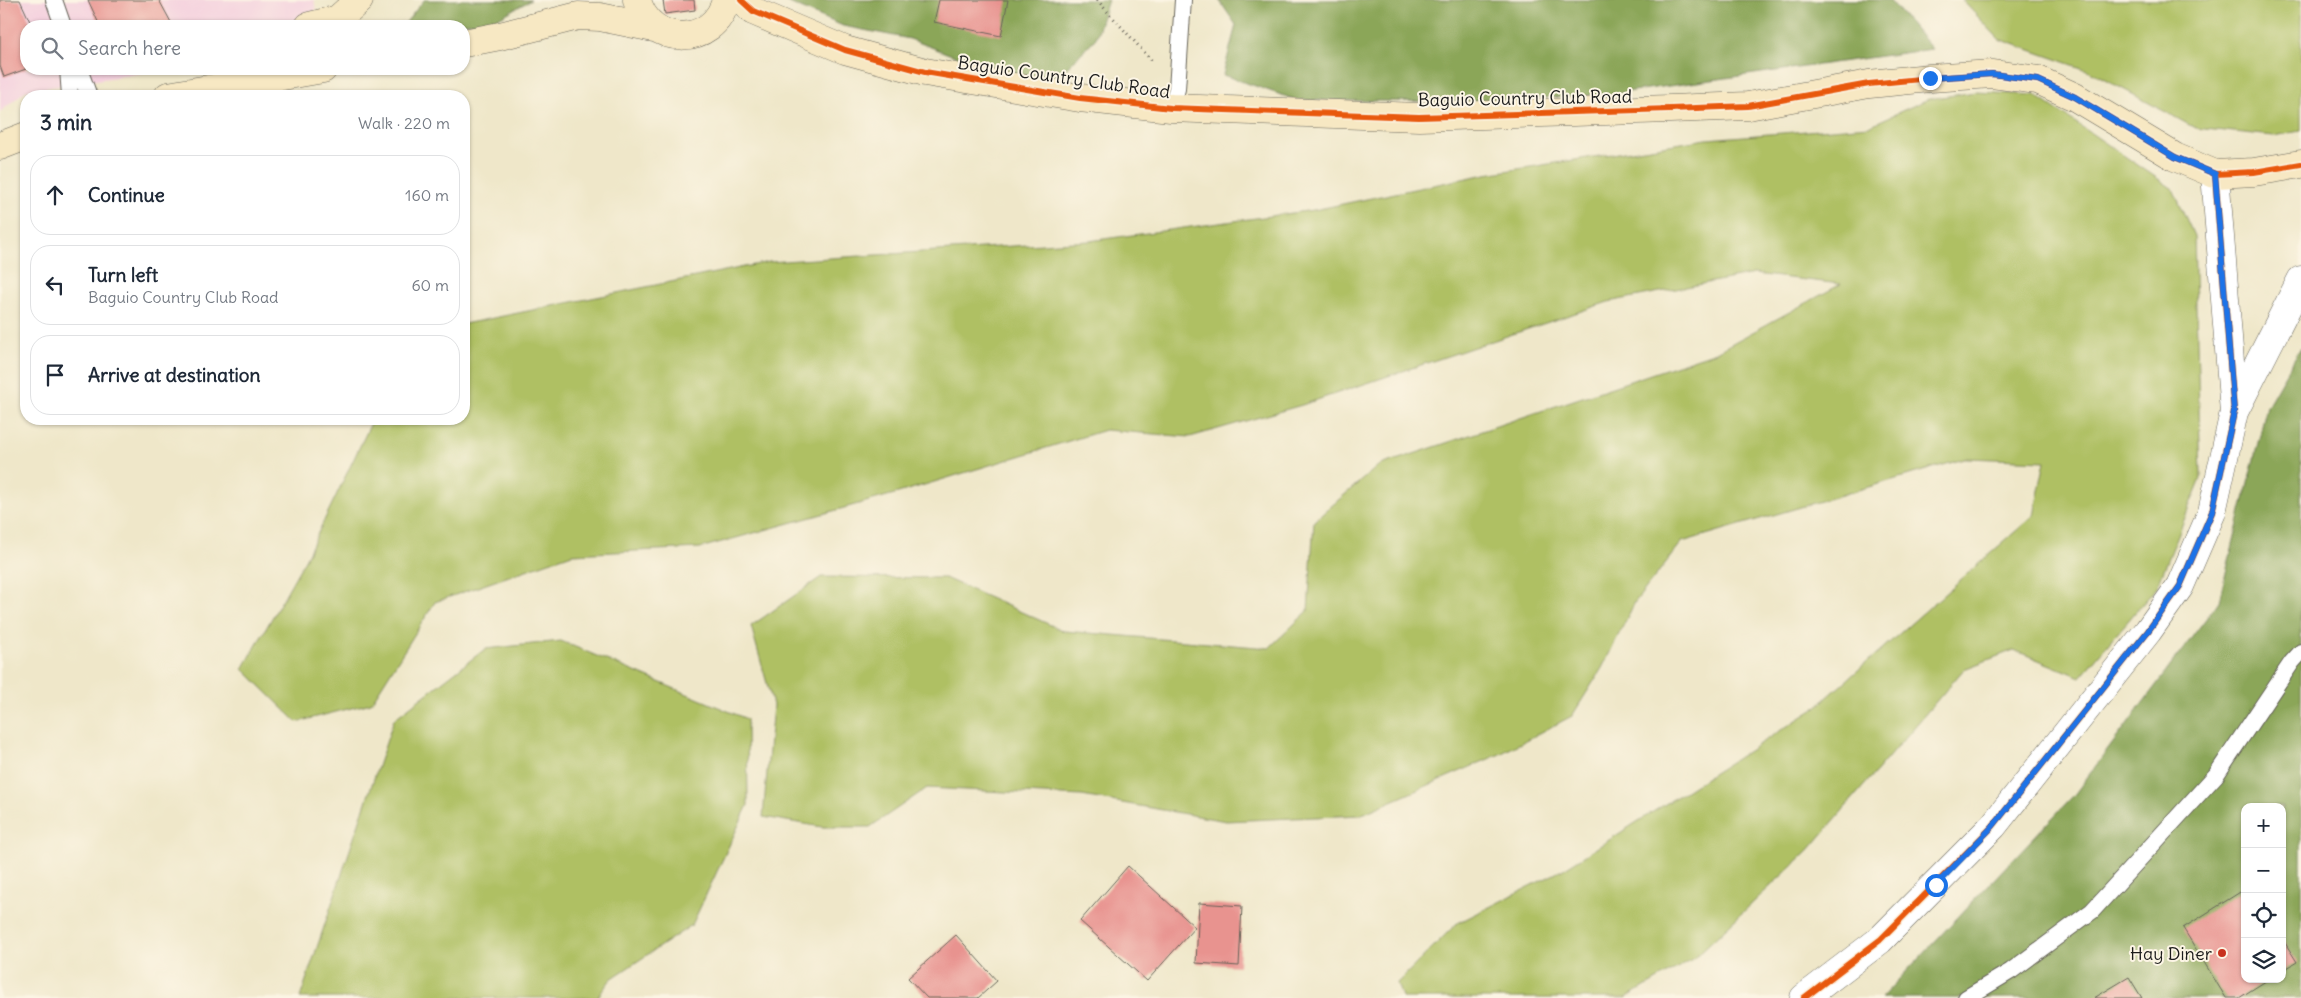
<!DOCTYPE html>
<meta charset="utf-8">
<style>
:root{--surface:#fff;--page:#f6f6f7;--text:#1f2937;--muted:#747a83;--line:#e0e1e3}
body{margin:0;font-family:Delius,sans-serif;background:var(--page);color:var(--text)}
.controls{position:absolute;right:15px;bottom:15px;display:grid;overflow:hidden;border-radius:10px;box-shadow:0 1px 4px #0004}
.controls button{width:45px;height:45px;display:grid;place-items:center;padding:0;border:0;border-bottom:1px solid var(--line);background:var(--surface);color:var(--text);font:25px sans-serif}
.stop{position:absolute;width:15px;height:15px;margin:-11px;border:4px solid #1a73e8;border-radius:50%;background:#fff}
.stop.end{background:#1a73e8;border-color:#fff;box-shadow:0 1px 5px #0008}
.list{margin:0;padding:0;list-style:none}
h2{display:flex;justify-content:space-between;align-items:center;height:65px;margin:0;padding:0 20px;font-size:21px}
h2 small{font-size:16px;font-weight:400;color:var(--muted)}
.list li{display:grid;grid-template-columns:32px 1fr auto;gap:15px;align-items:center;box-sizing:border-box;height:80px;margin:0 10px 10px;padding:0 10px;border:1px solid var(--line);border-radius:20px}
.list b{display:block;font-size:19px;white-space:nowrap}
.list p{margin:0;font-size:16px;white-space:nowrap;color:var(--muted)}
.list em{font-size:16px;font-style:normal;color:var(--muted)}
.icon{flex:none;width:28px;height:28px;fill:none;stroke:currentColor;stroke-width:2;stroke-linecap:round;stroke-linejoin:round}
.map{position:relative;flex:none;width:2301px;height:998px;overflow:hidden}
.search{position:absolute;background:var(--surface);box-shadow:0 1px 4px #0004;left:20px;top:20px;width:450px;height:55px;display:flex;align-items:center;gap:12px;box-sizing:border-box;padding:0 18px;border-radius:20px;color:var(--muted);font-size:19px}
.panel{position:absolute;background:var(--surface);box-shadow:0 1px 4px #0004;left:20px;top:90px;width:450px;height:335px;border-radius:20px}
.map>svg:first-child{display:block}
</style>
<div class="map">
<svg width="2301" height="998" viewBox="0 0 2301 998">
<rect width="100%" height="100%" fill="#fcf5e5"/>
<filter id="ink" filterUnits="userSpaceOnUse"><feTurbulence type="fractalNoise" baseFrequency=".02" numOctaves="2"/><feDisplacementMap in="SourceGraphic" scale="10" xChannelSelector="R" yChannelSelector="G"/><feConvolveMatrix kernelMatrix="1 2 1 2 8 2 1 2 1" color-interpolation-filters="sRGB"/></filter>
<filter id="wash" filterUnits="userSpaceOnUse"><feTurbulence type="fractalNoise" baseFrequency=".0096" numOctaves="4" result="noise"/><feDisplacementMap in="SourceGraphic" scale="20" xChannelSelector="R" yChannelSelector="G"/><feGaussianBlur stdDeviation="1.12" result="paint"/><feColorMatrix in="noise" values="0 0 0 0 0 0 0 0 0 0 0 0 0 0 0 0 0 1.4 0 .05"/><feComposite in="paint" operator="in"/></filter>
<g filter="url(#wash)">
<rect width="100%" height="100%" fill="#efe7c9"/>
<path fill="#f4cfde" d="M0 0H314L319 26H26V69H169L25 91 0 112Z"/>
<path fill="#afc063" stroke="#666e40" d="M1962 0H2301V131L2274 136 2195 128 2090 71 1999 39Z
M1975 92 2035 95 2173 189 2194 236 2201 478 2157 587 2080 677 2014 650 1964 669 1808 851 1694 958 1626 998H1402L1397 983 1456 924 1562 870 1814 709 2034 515 2045 461 1967 458 1682 542 1635 602 1602 668 1572 716 1500 754 1360 815 1226 821 1082 796 927 788 870 827H822L763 817 773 705 751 626 821 577 945 578 1064 631 1269 648 1308 611 1314 521 1378 466 1716 352 1841 284 1754 274 1608 302 1302 405 1190 437 1105 430 898 493 700 548 572 554 435 602 371 703 297 722 243 669 306 558 373 419H464V324L769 262 1089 241 1314 210 1486 174 1707 139 1869 126 1928 99Z
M561 641 747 719 748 805 692 925 611 979 597 998H300L394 719 485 649Z"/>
<path fill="#8ba659" stroke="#54613a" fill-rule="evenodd" d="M424 0H531L491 22 403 26Z
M782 0H1108L1096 38 1055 80 1005 73 975 64 910 39 843 26Z
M1219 0H1890L1932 49 1605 95 1455 102 1296 100 1223 75 1236 25Z
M2301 347V998H1881L2074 795 2219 601 2267 406ZM2245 807H2282V979H2245Z"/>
<g id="blocks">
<path fill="#e8938f" d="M0 0H20L32 26H26V69L4 77 0 66Z
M88 0H159L173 26H100Z
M663 0H694L695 10 665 14Z
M939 0H1008L1001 36 934 22Z
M1128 866 1195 927 1147 981 1080 921Z
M2245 889V979H2269L2239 998H2226L2183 928Z
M1199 903 1242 906 1239 966 1196 963Z
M956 935 997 981 978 998H927L908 978Z
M2282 938 2297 962 2282 971Z
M2129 977 2142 998H2094Z"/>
</g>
</g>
<g filter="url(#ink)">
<use href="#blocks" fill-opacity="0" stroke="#666359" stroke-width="1"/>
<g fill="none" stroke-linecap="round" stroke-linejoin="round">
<g stroke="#666359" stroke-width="18">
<path id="lane" d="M54 0 63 26
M68 69 70 96
M79 69 89 96
M1171 108 1177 89 1183 0
M1966 998 2011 971 2092 911 2216 775 2292 662 2301 652"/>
</g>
<g stroke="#666359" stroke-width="29">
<path id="street" d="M2234 412 2301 280
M1804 998 1880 940 1993 826 2148 631 2180 586 2212 512 2234 412 2215 174"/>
</g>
<g stroke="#666359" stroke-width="29">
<path id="secondary" d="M637 0C649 47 714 48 726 0
M741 0 753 11 845 50 925 72 1080 98 1171 108 1419 117 1670 109 1748 106 1869 84 1930 78 1992 74 2038 80 2075 97 2175 157 2215 174 2254 172 2301 164
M309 26 338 19 359 0
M464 43 500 36 578 16 600 17 654 28
M168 96 323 69
M0 146 26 136"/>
</g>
<path stroke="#666359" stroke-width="3" stroke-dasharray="1 4" stroke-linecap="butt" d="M1097 0 1153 62"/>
<use href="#lane" stroke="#fff" stroke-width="16"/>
<use href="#street" stroke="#fff" stroke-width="28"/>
<use href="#secondary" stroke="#f7e8c3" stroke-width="28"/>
<g stroke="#fcf5e5" stroke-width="9">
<path id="cycleway" d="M741 0 753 11 845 50 925 72 1080 98 1171 108 1419 117 1670 109 1748 106 1869 84 1930 78 1992 74 2038 80 2075 97 2175 157 2215 174 2254 172 2301 164
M1804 998 1880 940 1993 826 2148 631 2180 586 2212 512 2234 412 2215 174"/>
</g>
<use href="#cycleway" stroke="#e8590c" stroke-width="6"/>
</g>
</g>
<g fill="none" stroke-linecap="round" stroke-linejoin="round" filter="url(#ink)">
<path stroke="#1a73e8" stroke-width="6" d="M1930 78 1992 74 2038 80 2075 97 2175 157 2215 174 2234 412 2212 512 2180 586 2148 631 1993 826 1936 885"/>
</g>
<circle fill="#c8321e" stroke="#fcf5e5" stroke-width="2" cx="2222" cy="953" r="5"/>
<g text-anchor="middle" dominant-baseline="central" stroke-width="4" stroke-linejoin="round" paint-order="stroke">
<g font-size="18" fill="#1c1c1c" stroke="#fcf5e5">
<text transform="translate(1064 77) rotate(8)">Baguio Country Club Road</text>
<text transform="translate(1525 98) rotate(-1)">Baguio Country Club Road</text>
</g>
<g font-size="18" fill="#1c1c1c" stroke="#fcf5e5" text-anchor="end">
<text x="2212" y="953">Hay Diner</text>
</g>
</g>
</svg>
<div class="controls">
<button>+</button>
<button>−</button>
<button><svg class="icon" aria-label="locate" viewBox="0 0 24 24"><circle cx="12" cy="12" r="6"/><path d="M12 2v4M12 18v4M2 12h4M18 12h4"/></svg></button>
<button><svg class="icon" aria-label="layers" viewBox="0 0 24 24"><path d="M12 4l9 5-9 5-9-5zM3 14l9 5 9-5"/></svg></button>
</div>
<div class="stop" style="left:1936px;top:885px"></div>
<div class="stop end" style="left:1930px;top:78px"></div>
<div class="search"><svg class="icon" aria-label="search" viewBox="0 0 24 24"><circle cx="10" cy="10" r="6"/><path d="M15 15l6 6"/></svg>Search here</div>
<section class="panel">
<h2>3 min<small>Walk · 220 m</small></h2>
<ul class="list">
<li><svg class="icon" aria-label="ahead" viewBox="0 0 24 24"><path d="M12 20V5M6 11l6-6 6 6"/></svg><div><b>Continue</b></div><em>160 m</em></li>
<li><svg class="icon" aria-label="left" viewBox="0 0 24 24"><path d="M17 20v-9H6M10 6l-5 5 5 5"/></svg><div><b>Turn left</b><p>Baguio Country Club Road</p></div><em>60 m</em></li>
<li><svg class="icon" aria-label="arrive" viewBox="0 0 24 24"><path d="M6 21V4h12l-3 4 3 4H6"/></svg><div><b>Arrive at destination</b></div></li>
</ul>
</section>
</div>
